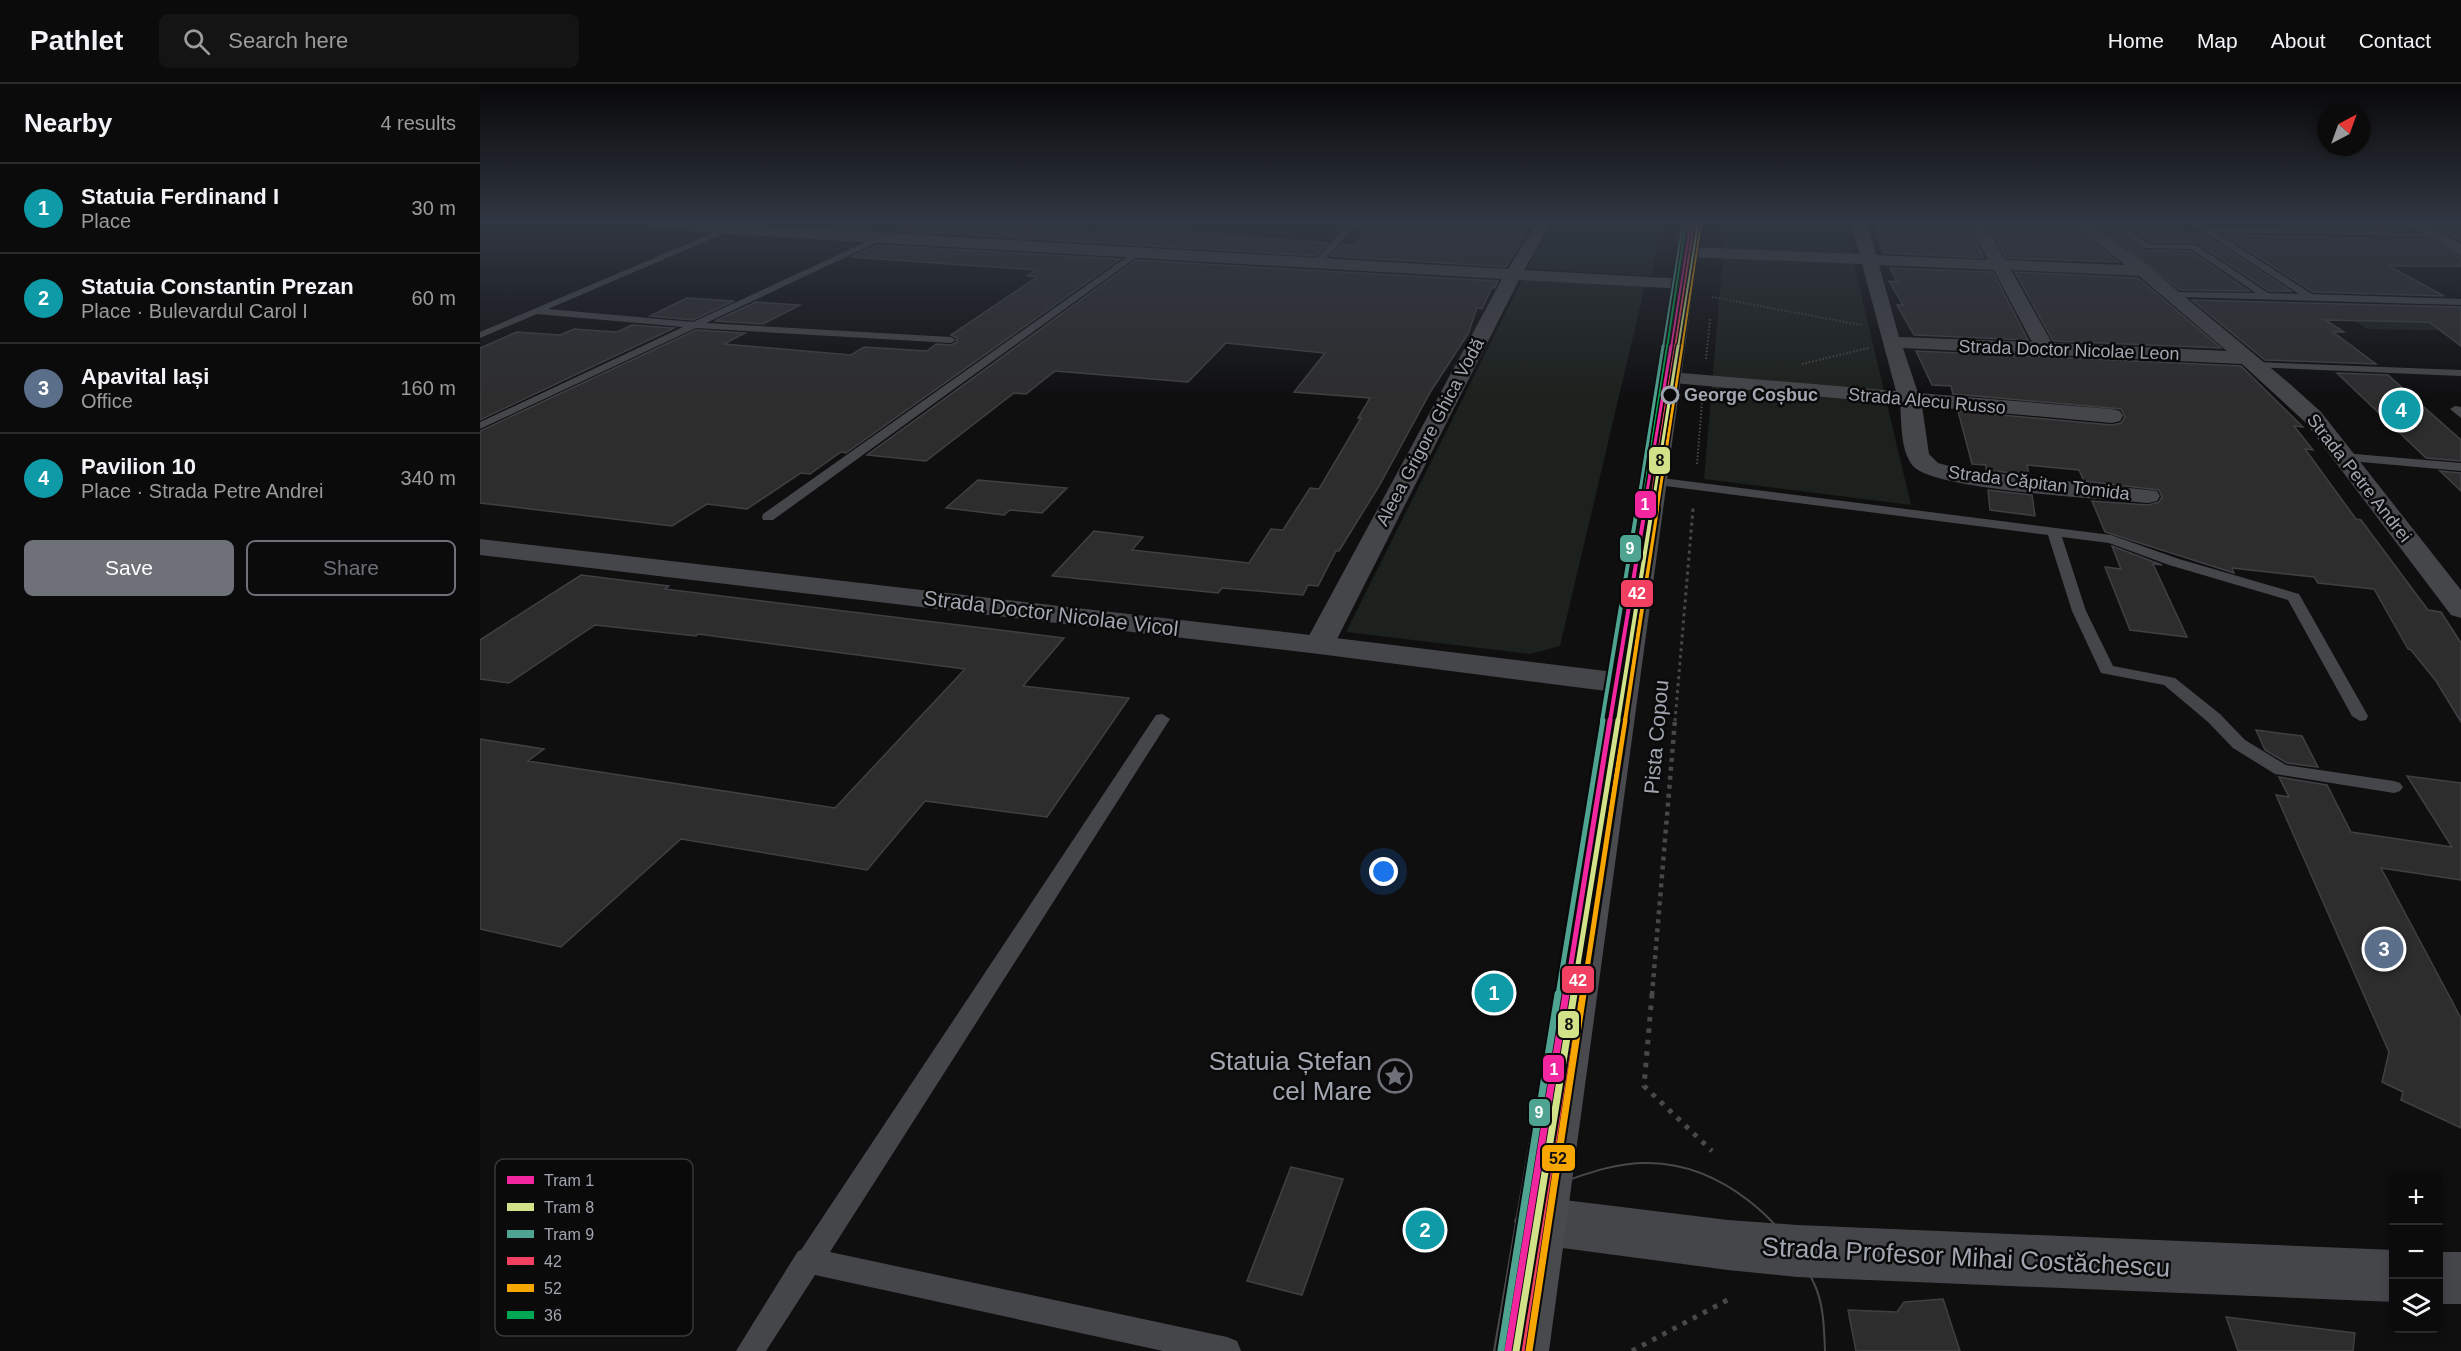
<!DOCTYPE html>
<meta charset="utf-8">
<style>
:root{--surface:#0b0b0c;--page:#141415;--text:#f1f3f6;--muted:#9a9b9d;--line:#2b2b2d;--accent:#6e7178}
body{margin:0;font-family:Arial,sans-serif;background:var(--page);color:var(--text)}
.controls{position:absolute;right:18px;bottom:18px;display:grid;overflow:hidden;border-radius:9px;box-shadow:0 3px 9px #0003}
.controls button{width:54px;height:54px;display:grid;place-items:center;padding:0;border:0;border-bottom:2px solid var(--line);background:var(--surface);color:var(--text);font:30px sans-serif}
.compass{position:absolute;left:1837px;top:18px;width:54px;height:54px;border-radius:50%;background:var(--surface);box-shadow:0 3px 9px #0003;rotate:41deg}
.you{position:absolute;left:904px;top:788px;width:21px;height:21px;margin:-15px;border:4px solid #fff;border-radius:50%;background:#1a73e8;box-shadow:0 0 0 9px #1a73e833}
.badge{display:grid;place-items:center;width:39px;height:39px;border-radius:50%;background:var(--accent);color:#fff;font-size:20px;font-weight:700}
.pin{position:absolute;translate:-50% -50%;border:3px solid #fff;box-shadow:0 2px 6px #0006}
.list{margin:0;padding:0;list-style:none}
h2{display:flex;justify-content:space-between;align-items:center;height:78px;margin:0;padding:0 24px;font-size:26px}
h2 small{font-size:20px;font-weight:400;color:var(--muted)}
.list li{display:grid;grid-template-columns:39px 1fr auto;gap:18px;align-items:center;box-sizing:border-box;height:90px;padding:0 24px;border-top:2px solid var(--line)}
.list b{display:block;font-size:22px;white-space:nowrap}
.list p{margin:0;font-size:20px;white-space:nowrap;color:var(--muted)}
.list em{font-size:20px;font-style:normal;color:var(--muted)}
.actions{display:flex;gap:12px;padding:18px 24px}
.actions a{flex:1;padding:14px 0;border:2px solid var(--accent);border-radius:9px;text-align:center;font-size:21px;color:var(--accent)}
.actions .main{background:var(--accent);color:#fff}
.icon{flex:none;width:33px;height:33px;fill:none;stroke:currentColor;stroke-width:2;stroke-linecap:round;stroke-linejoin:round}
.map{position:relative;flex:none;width:1981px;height:1267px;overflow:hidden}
header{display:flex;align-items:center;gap:36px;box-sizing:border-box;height:84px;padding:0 30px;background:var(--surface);border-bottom:2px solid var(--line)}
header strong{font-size:28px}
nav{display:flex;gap:33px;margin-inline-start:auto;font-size:21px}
.search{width:420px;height:54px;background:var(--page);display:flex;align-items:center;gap:15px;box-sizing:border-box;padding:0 21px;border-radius:9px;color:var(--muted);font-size:22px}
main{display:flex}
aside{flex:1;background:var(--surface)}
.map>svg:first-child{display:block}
</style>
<header>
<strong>Pathlet</strong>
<div class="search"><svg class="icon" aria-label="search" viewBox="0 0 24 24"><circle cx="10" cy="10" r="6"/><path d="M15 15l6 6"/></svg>Search here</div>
<nav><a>Home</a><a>Map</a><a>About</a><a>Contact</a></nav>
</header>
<main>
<aside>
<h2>Nearby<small>4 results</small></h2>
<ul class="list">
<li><span class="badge" style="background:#0f9aa8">1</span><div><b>Statuia Ferdinand I</b><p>Place</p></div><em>30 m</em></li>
<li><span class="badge" style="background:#0f9aa8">2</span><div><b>Statuia Constantin Prezan</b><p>Place · Bulevardul Carol I</p></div><em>60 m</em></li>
<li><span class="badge" style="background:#5c6f8a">3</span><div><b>Apavital Iași</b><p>Office</p></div><em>160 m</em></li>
<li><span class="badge" style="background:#0f9aa8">4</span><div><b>Pavilion 10</b><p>Place · Strada Petre Andrei</p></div><em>340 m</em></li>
</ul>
<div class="actions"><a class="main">Save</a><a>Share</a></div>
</aside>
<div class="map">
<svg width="1981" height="1267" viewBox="0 0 1981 1267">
<rect width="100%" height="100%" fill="#0f0f10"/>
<path fill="#1c211d" d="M1075 138H1181L1172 192 1046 185Z
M1246 138H1364L1431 421 1224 395Z
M1043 194 1165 202 1080 562 1050 570 866 548Z
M1848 220 1961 223 1981 247 1887 245Z"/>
<path fill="#2d2d2e" stroke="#3f4043" stroke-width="1.5" d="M982 138 1012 147 1019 138H1052L1026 183 851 172 862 160 874 161 889 143 952 146Z
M1398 138H1487L1504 174 1404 169 1398 154H1403L1396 141H1400Z
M1507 138H1589L1638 178 1526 174Z
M1612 138H1627L1663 166 1710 167 1769 207 1700 206Z
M1642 138H1690L1709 151H1725L1811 207H1789L1717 159 1669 158Z
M1844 138H1921L1933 146 1856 145Z
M1946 138H1981V157Z
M437 140 615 149 618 146 644 148 649 144 848 159 836 172 421 147Z
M1744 151 1948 155 1981 174V182H1909L1964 212 1833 208Z
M397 161 640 175 366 369 361 368 330 390 321 389 267 425 227 420 192 442 0 419V347L216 246 265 249 244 260 371 271 384 263 447 267 456 260 471 261 477 258V254L471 251 557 193 547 192 556 186 371 173Z
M656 176 1018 197 1015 204 1012 203 1002 225 997 224 988 250 951 307 899 402 859 467H856L838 502 828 501 823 511 742 504 738 509 572 492 614 447 663 453 652 466 769 479 791 445 803 446 830 404 839 405 881 334H878L890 314 814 308 845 269 746 259 708 298 575 287 546 310 534 309 446 377 387 371Z
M1410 184 1513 188 1548 256 1434 251 1417 221H1423L1409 197 1417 198Z
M1535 188 1658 194 1741 264 1573 257Z
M207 214 254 217 213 236 170 232Z
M1712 216 1981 223V262L1949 238 1845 236 1864 248H1853L1896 280 1785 276Z
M276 218 320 221 283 240 235 237Z
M152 241 194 244 0 336V264L37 248 80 251 94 245 137 248Z
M1436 267 1761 282 1823 343 1814 342 1833 366 1825 365 1876 435 1881 436 1948 526 1961 528 1981 559V638L1956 597 1931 566 1928 565 1894 505 1838 499 1834 493 1752 484 1754 489 1625 448 1612 417 1668 421 1679 418 1682 413 1679 406 1604 397 1599 386 1547 381 1549 391 1506 386V381L1492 380 1478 327 1632 341 1641 339 1645 333 1641 325 1473 310 1471 302 1452 301Z
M1857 289 1908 291 1981 356V377L1946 374Z
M1960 387 1981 389V407Z
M498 396 520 398 587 404 562 429 530 426 524 431 466 424Z
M1508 406 1552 411 1555 432 1510 426Z
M1632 462 1682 481 1673 480 1707 553 1650 546 1625 483 1641 485Z
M101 491 189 502 185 505 584 554 543 602 649 614 567 733 445 717 387 786 201 755 81 863 0 845V655L64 665 48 677 355 724 485 585 218 550 216 552 115 541 29 599 0 595V556Z
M1776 646 1822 652 1838 683 1807 679 1785 666Z
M1927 692 1981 699V796L1901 784 1981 934V1044L1921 1016 1923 1008 1902 998 1909 968 1796 711 1809 713 1799 693 1847 701 1871 748 1972 763Z
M811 1083 863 1095 822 1211 767 1197Z
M1463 1215 1480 1267H1376L1368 1226 1417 1228 1424 1218Z
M1746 1233 1875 1249 1873 1267H1758Z"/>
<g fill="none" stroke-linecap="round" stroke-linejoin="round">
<path stroke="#47484a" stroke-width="2" stroke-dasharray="1.5 2" stroke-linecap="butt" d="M1232 213 1381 241
M1226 275 1230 235
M1322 280 1388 264
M1217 380 1222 319
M1213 426V423"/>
<path stroke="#47484a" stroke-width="3" stroke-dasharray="3 4" stroke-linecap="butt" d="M1195 637 1213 425"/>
<path stroke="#47484a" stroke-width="4.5" stroke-dasharray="4 5" stroke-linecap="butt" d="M1172 911 1195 636"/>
<path stroke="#47484a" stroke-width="5" stroke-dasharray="4.5 7" stroke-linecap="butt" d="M1172 910 1164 1002 1232 1067
M1152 1267 1253 1213"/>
<path fill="#454649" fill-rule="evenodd" d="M871 138H879L841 180H835V176Z
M1629 138H1638L1668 160 1716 161 1788 209 1819 210 1709 138H1718L1727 144 1953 149 1957 151 1956 153 1735 148 1832 210 1981 215V221L1700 213 1696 210 1697 208 1776 209 1711 165 1663 164Z
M247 143 251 145 250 147 68 225 213 238 401 151 405 153 404 155 226 239 471 253 476 256 471 259 216 244 0 345V338L203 243 57 230 0 254V248Z
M658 165 665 167 293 436H283L282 433 283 430Z
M1776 278 1981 286V292L1772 283 1771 281Z
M1975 322 1981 323V334L1970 325Z
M1863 369 1981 379V387L1859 376 1857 373Z
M1174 393 1631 451 1699 475 1819 510 1888 632 1886 636 1880 637 1872 632 1808 516 1689 481 1629 459 1582 453 1606 527 1633 582 1695 594 1740 630 1765 656 1806 681 1914 697 1920 699 1923 703 1920 707 1914 709 1795 690 1753 664 1728 638 1684 601 1621 589 1592 527 1568 451 1170 400 1168 397Z
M682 630 690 635 350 1168 747 1253 757 1257 761 1267H683L335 1191 286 1267H256L318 1167 321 1166 676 631Z"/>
<path fill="#454649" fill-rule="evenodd" d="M166 138H222L1028 185 1057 138H1072L1044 186 1205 195 1211 196 1214 200 1211 204 1205 205 1039 196 854 561 850 567 839 570 828 567 824 561 1022 195 247 150 173 143Z
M1371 138H1387L1396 171 1508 176 1489 138H1504L1525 176 1645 181 1591 138H1608L1669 183 1810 300 1841 328 1981 506V534L1971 531 1825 338 1762 280 1423 264 1438 309 1632 325 1640 327 1643 332 1640 337 1632 339 1442 322 1449 370 1458 379 1484 386 1677 407 1680 412 1677 417 1668 419C1629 415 1452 406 1433 382 1420 366 1422 340 1420 320L1183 298 1180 294 1183 290 1190 288 1416 307 1382 180 1210 173 1202 168 1210 163 1379 170ZM1399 181 1514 186 1552 258 1419 253ZM1531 186 1659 192 1747 267 1572 259Z"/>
<path fill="#454649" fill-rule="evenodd" d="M1923 138H1941L1981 160V172Z
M0 455 839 552 1142 589 1153 592 1158 599 1153 606 1142 609 839 570 0 471Z
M1060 1113 1248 1136 1317 1141 1914 1166V1218L1317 1193 1248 1186 1060 1161 1042 1154 1034 1137 1042 1120Z
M1958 1168H1981V1220H1958Z"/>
<path fill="#494a4e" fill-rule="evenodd" d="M1206 138H1222L1069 1267H1013Z"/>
<path stroke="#47484b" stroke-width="2" d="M1039 1203 1060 1137 1080 1099C1108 1089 1138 1078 1169 1079 1242 1080 1309 1139 1336 1204 1344 1224 1344 1246 1345 1267"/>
<g stroke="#0a0a0b" stroke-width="4.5">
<path id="bus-1-far4" d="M1195 264 1214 138"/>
</g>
<g stroke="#0a0a0b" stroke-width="6">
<path id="bus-1-far3" d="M1170 426 1195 262"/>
</g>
<g stroke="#0a0a0b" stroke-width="8">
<path id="bus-1-far2" d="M1138 637 1170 425"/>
</g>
<g stroke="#0a0a0b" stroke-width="10">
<path id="bus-1-far1" d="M1095 911 1138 636"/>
</g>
<g stroke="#0a0a0b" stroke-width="11">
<path id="bus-1" d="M1041 1267 1096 910"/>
</g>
<g stroke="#0a0a0b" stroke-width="4.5">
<path id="bus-2-far4" d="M1202 264 1221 139"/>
</g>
<g stroke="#0a0a0b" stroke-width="6">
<path id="bus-2-far3" d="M1177 426 1202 262"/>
</g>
<g stroke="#0a0a0b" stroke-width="8">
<path id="bus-2-far2" d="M1145 637 1177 425"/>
</g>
<g stroke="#0a0a0b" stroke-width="10">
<path id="bus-2-far1" d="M1103 911 1145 636"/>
</g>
<g stroke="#0a0a0b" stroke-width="11">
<path id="bus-2" d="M1049 1267 1103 910"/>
</g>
<g stroke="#0a0a0b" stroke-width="4.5">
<path id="bus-3-far4" d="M1187 264 1206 138"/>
</g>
<g stroke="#0a0a0b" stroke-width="6">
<path id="bus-3-far3" d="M1162 426 1187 262"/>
</g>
<g stroke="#0a0a0b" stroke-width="8">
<path id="bus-3-far2" d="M1130 637 1162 425"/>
</g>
<g stroke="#0a0a0b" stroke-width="10">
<path id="bus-3-far1" d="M1088 911 1130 636"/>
</g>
<g stroke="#0a0a0b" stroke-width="11">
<path id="bus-3" d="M1034 1266 1088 910"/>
</g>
<use href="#bus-1-far4" stroke="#f24062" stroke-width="2"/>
<use href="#bus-1-far3" stroke="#f24062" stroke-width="3"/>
<use href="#bus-1-far2" stroke="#f24062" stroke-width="4"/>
<use href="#bus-1-far1" stroke="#f24062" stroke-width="5"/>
<use href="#bus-1" stroke="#f24062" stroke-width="7"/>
<use href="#bus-2-far4" stroke="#f7a600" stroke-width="2"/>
<use href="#bus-2-far3" stroke="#f7a600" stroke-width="3"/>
<use href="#bus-2-far2" stroke="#f7a600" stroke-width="4"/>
<use href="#bus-2-far1" stroke="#f7a600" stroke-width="5"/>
<use href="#bus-2" stroke="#f7a600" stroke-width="7"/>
<use href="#bus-3-far4" stroke="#00a651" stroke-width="2"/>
<use href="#bus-3-far3" stroke="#00a651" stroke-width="3"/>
<use href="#bus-3-far2" stroke="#00a651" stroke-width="4"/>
<use href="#bus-3-far1" stroke="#00a651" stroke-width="5"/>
<use href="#bus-3" stroke="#00a651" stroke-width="7"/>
<g stroke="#0a0a0b" stroke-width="4.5">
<path id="tram-1-far4" d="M1191 264 1211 138"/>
</g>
<g stroke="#0a0a0b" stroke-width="6">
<path id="tram-1-far3" d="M1164 426 1191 262"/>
</g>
<g stroke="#0a0a0b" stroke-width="8">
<path id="tram-1-far2" d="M1130 637 1165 425"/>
</g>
<g stroke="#0a0a0b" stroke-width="10">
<path id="tram-1-far1" d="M1086 911 1130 636"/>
</g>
<g stroke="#0a0a0b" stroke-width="11">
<path id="tram-1" d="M1028 1267 1086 910"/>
</g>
<g stroke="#0a0a0b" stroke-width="4.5">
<path id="tram-2-far4" d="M1198 264 1218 139"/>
</g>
<g stroke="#0a0a0b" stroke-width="6">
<path id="tram-2-far3" d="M1172 426 1198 262"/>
</g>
<g stroke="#0a0a0b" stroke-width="8">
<path id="tram-2-far2" d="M1138 637 1172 425"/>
</g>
<g stroke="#0a0a0b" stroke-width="10">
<path id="tram-2-far1" d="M1093 911 1138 636"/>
</g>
<g stroke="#0a0a0b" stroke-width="11">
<path id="tram-2" d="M1036 1267 1094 910"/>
</g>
<g stroke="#0a0a0b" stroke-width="4.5">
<path id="tram-3-far4" d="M1183 264 1203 138"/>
</g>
<g stroke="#0a0a0b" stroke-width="6">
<path id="tram-3-far3" d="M1157 426 1183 262"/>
</g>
<g stroke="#0a0a0b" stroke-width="8">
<path id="tram-3-far2" d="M1122 637 1157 425"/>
</g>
<g stroke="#0a0a0b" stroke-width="10">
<path id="tram-3-far1" d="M1078 911 1123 636"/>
</g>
<g stroke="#0a0a0b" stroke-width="11">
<path id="tram-3" d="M1021 1266 1078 910"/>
</g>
<use href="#tram-1-far4" stroke="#f2269f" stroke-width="2"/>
<use href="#tram-1-far3" stroke="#f2269f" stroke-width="3"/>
<use href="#tram-1-far2" stroke="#f2269f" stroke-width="4"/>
<use href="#tram-1-far1" stroke="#f2269f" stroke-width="5"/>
<use href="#tram-1" stroke="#f2269f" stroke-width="7"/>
<use href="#tram-2-far4" stroke="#d2e288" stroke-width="2"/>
<use href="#tram-2-far3" stroke="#d2e288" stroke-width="3"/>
<use href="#tram-2-far2" stroke="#d2e288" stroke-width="4"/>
<use href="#tram-2-far1" stroke="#d2e288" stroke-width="5"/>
<use href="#tram-2" stroke="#d2e288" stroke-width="7"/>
<use href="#tram-3-far4" stroke="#4ea391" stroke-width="2"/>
<use href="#tram-3-far3" stroke="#4ea391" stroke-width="3"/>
<use href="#tram-3-far2" stroke="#4ea391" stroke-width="4"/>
<use href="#tram-3-far1" stroke="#4ea391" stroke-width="5"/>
<use href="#tram-3" stroke="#4ea391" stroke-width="7"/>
</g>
<linearGradient id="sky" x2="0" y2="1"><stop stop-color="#080809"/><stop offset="0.44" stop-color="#313742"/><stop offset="1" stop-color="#313742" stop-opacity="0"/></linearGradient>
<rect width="1981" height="315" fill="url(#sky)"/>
<defs>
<g id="sight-ring" transform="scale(1.725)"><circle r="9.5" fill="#0a0a0b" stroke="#6e7178" stroke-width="1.5"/><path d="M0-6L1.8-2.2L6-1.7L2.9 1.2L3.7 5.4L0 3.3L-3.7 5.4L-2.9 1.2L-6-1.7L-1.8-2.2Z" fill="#6e7178"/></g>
</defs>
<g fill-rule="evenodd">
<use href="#sight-ring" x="915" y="992"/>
</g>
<circle fill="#0a0a0b" stroke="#a1a6b0" stroke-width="3" cx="1190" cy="311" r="8"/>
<g text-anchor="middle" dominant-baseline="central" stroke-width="5" stroke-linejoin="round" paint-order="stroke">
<g font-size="18" fill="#a1a6b0" stroke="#0a0a0b">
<text transform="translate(1589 266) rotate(2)">Strada Doctor Nicolae Leon</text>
<text transform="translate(1447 317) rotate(5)">Strada Alecu Russo</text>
<text transform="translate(950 348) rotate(-62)">Aleea Grigore Ghica Vodă</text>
<text transform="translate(1879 394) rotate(52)">Strada Petre Andrei</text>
<text transform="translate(1559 399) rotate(7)">Strada Căpitan Tomida</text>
</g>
<g font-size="18" font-weight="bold" fill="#a1a6b0" stroke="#0a0a0b" text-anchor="start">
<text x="1204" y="311">George Coșbuc</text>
</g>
<g font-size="21" fill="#a1a6b0" stroke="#0a0a0b">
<text transform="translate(571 529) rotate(7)">Strada Doctor Nicolae Vicol</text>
<text transform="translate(1176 653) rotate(-85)">Pista Copou</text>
</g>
<g font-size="26" fill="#a1a6b0" stroke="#0a0a0b" text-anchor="end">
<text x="892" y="977">Statuia Ștefan<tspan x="892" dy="30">cel Mare</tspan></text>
</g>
<g font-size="26" fill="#a1a6b0" stroke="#0a0a0b">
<text transform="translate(1486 1173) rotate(3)">Strada Profesor Mihai Costăchescu</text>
</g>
</g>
<rect x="15" y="1075" width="198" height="177" rx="9" fill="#0a0a0b" stroke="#37393d" stroke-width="1.5"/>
<rect x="27" y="1092" width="27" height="8" fill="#f2269f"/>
<rect x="27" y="1119" width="27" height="8" fill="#d2e288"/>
<rect x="27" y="1146" width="27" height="8" fill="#4ea391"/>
<rect x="27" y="1173" width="27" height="8" fill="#f24062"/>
<rect x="27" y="1200" width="27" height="8" fill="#f7a600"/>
<rect x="27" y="1227" width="27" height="8" fill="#00a651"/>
<g font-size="16" fill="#a1a6b0">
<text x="64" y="1102">Tram 1</text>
<text x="64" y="1129">Tram 8</text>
<text x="64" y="1156">Tram 9</text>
<text x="64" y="1183">42</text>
<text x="64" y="1210">52</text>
<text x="64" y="1237">36</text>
</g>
<g stroke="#0a0a0b" stroke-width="2">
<rect x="1168" y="362" width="23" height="29" rx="6" fill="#d2e288"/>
<rect x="1154" y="406" width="23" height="29" rx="6" fill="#f2269f"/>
<rect x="1139" y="450" width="23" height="29" rx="6" fill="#4ea391"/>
<rect x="1140" y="495" width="34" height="29" rx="6" fill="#f24062"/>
<rect x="1081" y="881" width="34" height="29" rx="6" fill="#f24062"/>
<rect x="1077" y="926" width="23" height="29" rx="6" fill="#d2e288"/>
<rect x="1062" y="970" width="23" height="29" rx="6" fill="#f2269f"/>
<rect x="1048" y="1014" width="23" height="29" rx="6" fill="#4ea391"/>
<rect x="1061" y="1060" width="35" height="28" rx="6" fill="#f7a600"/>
</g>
<g font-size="16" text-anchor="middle" font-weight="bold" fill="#fff">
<text x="1165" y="426">1</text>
<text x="1150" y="470">9</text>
<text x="1157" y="515">42</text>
<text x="1098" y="902">42</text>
<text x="1074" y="991">1</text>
<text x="1059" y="1034">9</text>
</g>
<g font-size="16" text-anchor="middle" font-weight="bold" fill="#111">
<text x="1180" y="382">8</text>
<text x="1089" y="946">8</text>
<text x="1078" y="1080">52</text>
</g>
</svg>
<div class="controls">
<button>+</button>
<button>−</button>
<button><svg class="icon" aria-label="layers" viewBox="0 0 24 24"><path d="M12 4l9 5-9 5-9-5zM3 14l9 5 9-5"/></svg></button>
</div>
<svg class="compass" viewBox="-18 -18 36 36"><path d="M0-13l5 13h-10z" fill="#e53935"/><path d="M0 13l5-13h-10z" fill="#9a9b9d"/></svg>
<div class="you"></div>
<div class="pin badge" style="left:1014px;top:909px;background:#0f9aa8">1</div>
<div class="pin badge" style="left:945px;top:1146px;background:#0f9aa8">2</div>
<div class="pin badge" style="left:1904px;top:865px;background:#5c6f8a">3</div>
<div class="pin badge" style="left:1921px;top:326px;background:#0f9aa8">4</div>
</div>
</main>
